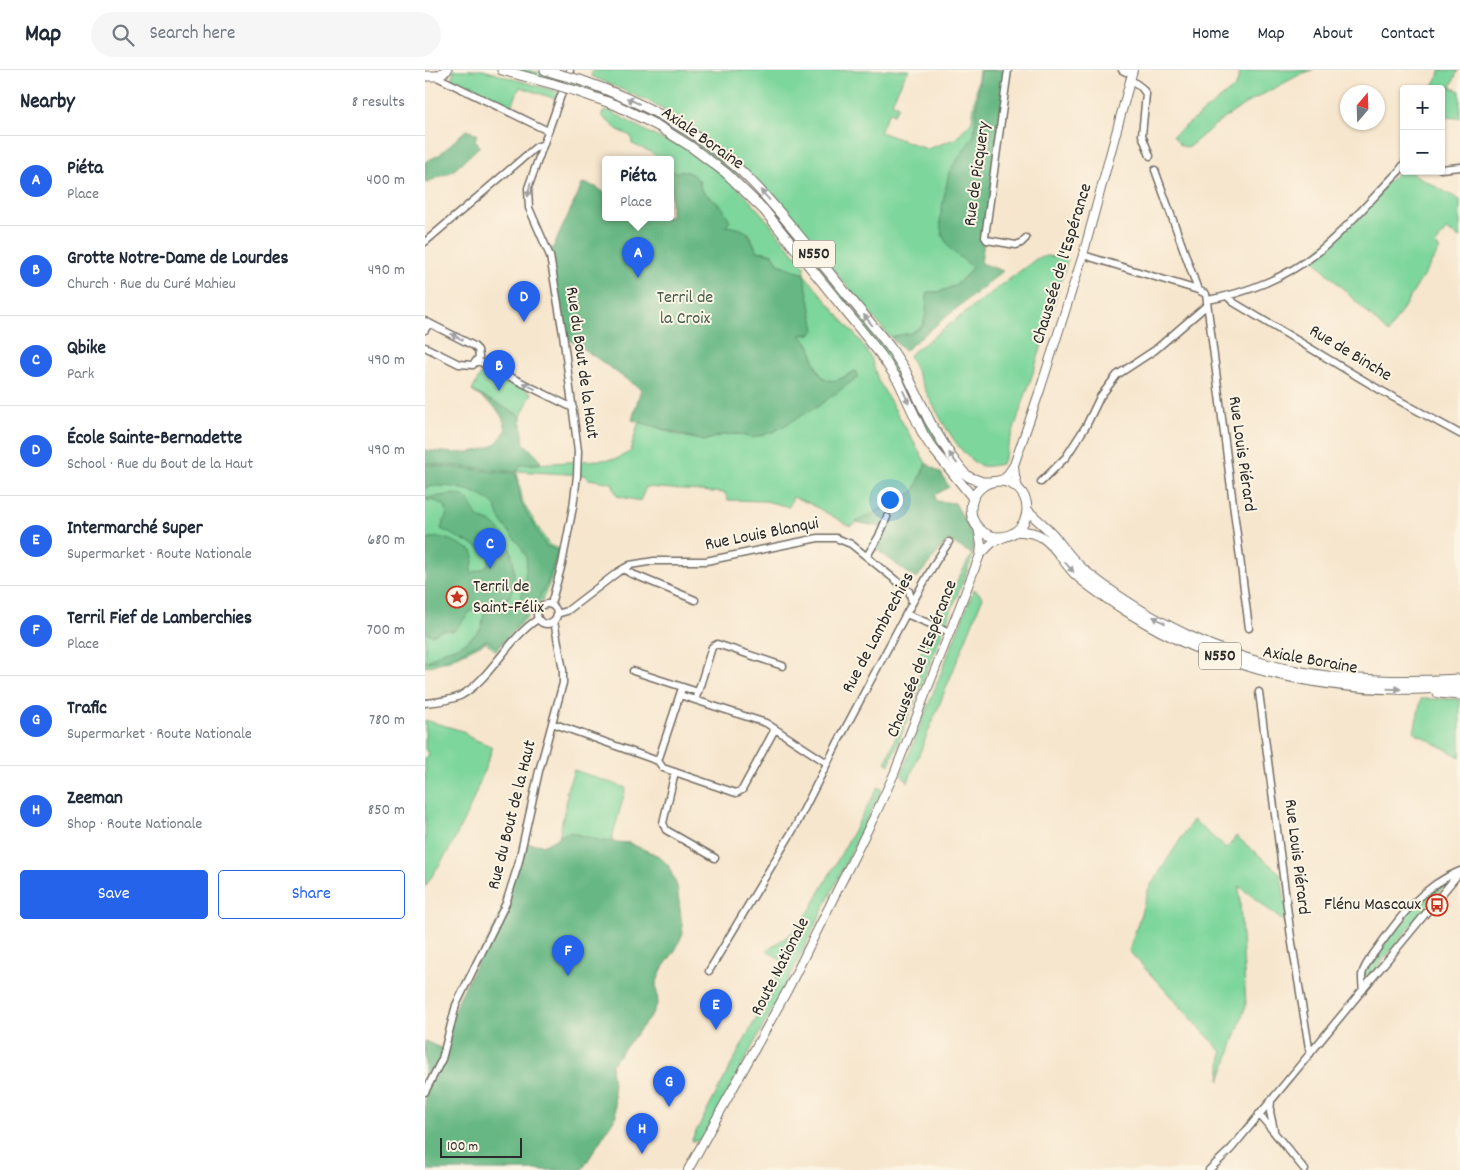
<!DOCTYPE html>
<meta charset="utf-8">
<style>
:root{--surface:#fff;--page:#f6f6f7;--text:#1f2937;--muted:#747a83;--line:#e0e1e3;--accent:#2563eb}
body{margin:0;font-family:Dekko,sans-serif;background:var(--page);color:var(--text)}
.controls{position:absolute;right:15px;top:15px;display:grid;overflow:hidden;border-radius:5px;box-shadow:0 1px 4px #0004}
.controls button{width:45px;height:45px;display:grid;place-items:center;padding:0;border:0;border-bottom:1px solid var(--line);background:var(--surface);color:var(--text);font:25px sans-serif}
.compass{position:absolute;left:915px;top:15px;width:45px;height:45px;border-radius:50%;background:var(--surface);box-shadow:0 1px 4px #0004;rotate:19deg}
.scale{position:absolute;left:15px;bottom:12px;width:82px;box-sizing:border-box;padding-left:5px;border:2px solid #2b2b2b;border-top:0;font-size:14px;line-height:18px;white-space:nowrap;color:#2b2b2b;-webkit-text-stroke:4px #fcf5e5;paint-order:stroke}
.you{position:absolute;left:464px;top:429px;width:18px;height:18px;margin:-12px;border:4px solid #fff;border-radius:50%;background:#1a73e8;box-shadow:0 0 0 8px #1a73e833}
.badge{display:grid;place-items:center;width:32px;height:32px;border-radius:50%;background:var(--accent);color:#fff;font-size:16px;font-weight:700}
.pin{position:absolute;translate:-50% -41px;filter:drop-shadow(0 1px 2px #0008)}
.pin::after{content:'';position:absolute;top:26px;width:18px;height:15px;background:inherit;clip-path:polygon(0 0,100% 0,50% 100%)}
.popup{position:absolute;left:177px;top:86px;width:72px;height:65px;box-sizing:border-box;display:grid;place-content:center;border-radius:5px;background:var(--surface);filter:drop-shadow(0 1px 4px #0005);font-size:16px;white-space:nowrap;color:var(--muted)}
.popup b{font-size:19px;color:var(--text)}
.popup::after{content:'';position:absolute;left:50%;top:100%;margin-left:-10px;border:10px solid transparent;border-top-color:var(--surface)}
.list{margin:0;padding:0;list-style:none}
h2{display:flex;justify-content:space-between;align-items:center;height:65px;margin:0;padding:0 20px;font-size:21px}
h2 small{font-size:16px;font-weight:400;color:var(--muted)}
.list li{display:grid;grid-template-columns:32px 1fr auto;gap:15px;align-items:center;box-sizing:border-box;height:90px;padding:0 20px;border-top:1px solid var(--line)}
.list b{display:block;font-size:19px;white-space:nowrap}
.list p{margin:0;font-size:16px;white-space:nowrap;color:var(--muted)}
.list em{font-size:16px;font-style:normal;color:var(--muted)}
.actions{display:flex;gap:10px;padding:15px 20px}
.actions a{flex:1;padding:11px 0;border:1px solid var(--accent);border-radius:5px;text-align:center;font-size:18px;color:var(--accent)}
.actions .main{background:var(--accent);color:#fff}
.icon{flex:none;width:28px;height:28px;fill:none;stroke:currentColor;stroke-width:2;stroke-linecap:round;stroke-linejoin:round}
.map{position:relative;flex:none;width:1035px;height:1100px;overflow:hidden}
header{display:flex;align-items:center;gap:30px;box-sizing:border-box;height:70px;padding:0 25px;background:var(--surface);border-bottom:1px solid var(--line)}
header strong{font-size:24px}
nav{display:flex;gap:28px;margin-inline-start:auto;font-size:18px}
.search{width:350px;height:45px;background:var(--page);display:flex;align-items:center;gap:12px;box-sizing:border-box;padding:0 18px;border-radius:28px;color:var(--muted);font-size:19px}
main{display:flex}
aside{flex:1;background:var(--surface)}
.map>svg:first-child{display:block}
</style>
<header>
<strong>Map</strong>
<div class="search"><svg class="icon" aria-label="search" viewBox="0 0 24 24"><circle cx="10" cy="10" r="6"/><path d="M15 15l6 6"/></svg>Search here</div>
<nav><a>Home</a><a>Map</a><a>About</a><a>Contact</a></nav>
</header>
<main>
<aside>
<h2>Nearby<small>8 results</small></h2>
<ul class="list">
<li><span class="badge">A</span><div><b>Piéta</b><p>Place</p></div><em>400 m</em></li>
<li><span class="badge">B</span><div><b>Grotte Notre-Dame de Lourdes</b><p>Church · Rue du Curé Mahieu</p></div><em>490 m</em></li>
<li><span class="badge">C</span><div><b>Qbike</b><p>Park</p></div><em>490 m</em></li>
<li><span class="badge">D</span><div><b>École Sainte-Bernadette</b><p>School · Rue du Bout de la Haut</p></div><em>490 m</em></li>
<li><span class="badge">E</span><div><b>Intermarché Super</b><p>Supermarket · Route Nationale</p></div><em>680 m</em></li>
<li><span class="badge">F</span><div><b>Terril Fief de Lamberchies</b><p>Place</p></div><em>700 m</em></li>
<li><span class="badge">G</span><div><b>Trafic</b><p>Supermarket · Route Nationale</p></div><em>780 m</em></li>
<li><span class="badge">H</span><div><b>Zeeman</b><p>Shop · Route Nationale</p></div><em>850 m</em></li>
</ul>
<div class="actions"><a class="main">Save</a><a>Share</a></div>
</aside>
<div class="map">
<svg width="1035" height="1100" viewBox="0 0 1035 1100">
<rect width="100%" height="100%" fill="#fcf5e5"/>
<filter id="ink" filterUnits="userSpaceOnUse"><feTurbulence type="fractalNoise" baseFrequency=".02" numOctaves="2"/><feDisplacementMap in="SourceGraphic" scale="10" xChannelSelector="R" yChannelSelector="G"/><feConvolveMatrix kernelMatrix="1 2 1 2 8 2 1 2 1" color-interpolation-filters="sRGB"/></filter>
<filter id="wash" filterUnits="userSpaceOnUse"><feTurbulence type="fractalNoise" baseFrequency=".0096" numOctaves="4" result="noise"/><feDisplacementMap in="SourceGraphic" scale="20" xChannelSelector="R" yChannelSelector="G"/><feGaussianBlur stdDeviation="1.12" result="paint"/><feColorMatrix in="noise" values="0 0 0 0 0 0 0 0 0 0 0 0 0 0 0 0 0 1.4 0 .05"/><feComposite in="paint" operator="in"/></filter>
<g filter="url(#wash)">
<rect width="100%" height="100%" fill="#f7e6ce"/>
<path fill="#7dd69b" stroke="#548063" d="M29 0H58L133 22 131 29 95 17 86 38 28 11 27 7Z
M87 0H103L148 11 214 36 266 66 300 92 346 136 468 287 480 307 518 381 538 408 522 391 506 371 482 322 340 136 240 57Z
M168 0H485L480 5 467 32 473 36 469 44 464 42 455 62 502 79 530 69 547 51 554 0H583L548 197C537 212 522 224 502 222L501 244 498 255 486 263 465 267 353 134 314 94 252 48 225 32 166 6Z
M816 0H888L876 4 820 34 790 55 765 76 760 77 755 75 748 66 811 16Z
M1016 0H1033L1026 17 1035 21V48L1016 47V19H1007Z
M182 40C201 49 218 60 236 69 244 73 254 74 261 78 310 105 346 155 380 197L379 204 436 272 446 288 453 310 501 393 489 422 425 456 384 433 368 427 364 437 341 431 303 430 300 423 221 417 215 431 192 426 187 413 164 409 159 405 92 401 94 395 191 389 205 382 214 351 253 365 279 371 297 365 314 364 327 368 433 307 430 301C424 304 418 308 412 310 392 315 390 289 385 277 383 271 378 268 374 265L379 204 354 194 345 183 332 181 324 163 300 156 297 137 276 120 274 110 251 103 246 100V89H233L226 82 207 74 206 66 193 60 178 47 177 43Z
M974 101H986L990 105 1035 130V168L1021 160 1010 175 1015 179 963 263 886 187Z
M621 186 643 188 611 294 577 394C570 395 560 398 554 395 530 385 495 311 484 285L611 189Z
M60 299 107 323 96 346 47 321 56 303 58 304Z
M0 393 92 402 98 433 124 475 135 479 128 506 116 532 71 581 61 572 25 590 0 597Z
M547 484 548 486 464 695 461 692 495 603 489 598 512 547Z
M549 519 558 527 483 712 476 705Z
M996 629H1035V687L989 662Z
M0 650 38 661 44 667 68 677 46 735 27 775 0 817V687L4 685 0 679Z
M149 700 201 718 186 772 176 771 143 762 134 767 143 724 141 723Z
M453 717 457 719 366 905 277 1070 266 1071 335 941 358 892 342 880 367 863 385 840Z
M768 750 802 779 811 766 856 804 863 855 814 816 821 935 795 1011 797 982 704 881 724 818Z
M1019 811 1021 812 1019 815 946 905 942 907 939 905V902L986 836Z"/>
<path fill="#66b783" stroke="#487157" d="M555 0H583L556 193 578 201 479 281 465 267 486 263 498 255 501 244 502 222C522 224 537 213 547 197L526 180 517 165 515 148 524 102 549 65Z
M41 60 52 64 50 70 55 76 28 101 0 113V92L14 85Z
M246 100 251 103 256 100C269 104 274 107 276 120L297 137 305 151 301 156C325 160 321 160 332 181L348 184 354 194 379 204 390 260 385 264 375 265C379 269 383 272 385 277 390 290 392 315 412 310 418 308 425 304 431 301L433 307 392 337 348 362 327 368 314 364 297 365 279 371 207 350 216 319C189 302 165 281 137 266L124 186 158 113 171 117 180 123V147H246Z
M47 321 96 346 99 373 112 386 116 393 95 395 92 402 0 393V380C22 383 52 386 71 373 75 370 78 364 81 360 77 338 64 333 47 321Z
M501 393 516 403 524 417 510 425 511 431 530 433 549 468 547 484 523 470 491 509 451 479 459 458 431 452 489 422Z
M0 395 91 404 96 433 121 476 133 481 123 512 113 530 72 578 62 570 20 590 1 592 17 582 35 576 46 568 56 559 59 544 96 529C98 519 103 496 101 487 96 473 84 464 77 452 74 448 73 442 71 438 59 420 19 412 0 418Z
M30 424C45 426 46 435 52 447 57 450 65 451 70 455 89 473 94 505 84 528L54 537 45 542 29 561 17 560 7 565 0 562 1 469C18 464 33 473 47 481L49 487 46 501 47 503 60 498 64 492 65 483 16 459 22 443 20 436 10 431 0 430V428Z
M143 762 176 771 204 773 234 786 243 795 252 816 258 863 251 879 237 899 231 914 233 933 226 946 186 995 191 1046 157 1100H0V971L20 980 31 935 81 833 98 773 120 775Z"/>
</g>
<g filter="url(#ink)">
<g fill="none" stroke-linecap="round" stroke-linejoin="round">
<g stroke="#726c64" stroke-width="9">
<path id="minor" d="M583 0 560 167 562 170 591 175 596 173 601 168
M697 0 701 2 708 0
M10 6 123 61
M705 9 717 18 721 24 717 65 725 86
M1016 99 1035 97
M730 100 773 220
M0 172 111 77 119 74
M658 185 773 220 781 224 824 558
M802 226 808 232 955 320 1035 364
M783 230C821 223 862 207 892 183 922 159 947 128 974 101L979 94
M0 251 49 276 53 280 54 287 48 295 34 294 0 277
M0 260 4 253
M53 291 148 338
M616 412 641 387 661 356 675 327 692 305 730 280 781 236
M442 486 454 466 462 447
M198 499 205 503 270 530
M112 544a10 10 0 1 1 20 0a10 10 0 1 1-20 0Z
M126 534 137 494 148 437 152 406 153 381 138 264 125 186 104 138 103 118 145 0
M132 544 142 541 193 502 205 495 229 491H281L393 468H411L426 474 484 521 487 532
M481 544 525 562
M208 601 273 622 270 630 341 653 402 693
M273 622 287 577 292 574 358 596
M834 622 866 867 885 984
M255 625 270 630
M0 633C11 632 24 631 35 626 65 610 83 568 113 549
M127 653 233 691 238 698 311 723 317 720 350 659
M233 691 257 618
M250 702 238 753 241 760 290 788
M284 901 371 755 414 670 481 544 511 491 524 472
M938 920C937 915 937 910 937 905 939 895 947 886 952 879 975 847 997 816 1035 801
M0 1022 17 989 31 935 81 833 93 795 114 701 138 613V600L129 551
M846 1031 845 1042 849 1060
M834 1044 880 1100
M784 1100 806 1079 1035 802"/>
</g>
<g stroke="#726c64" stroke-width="10">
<path id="major" d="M589 395 590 406 593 418
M573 411 580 408 589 395 615 320 658 185 708 0
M555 485 568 472 580 467
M263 1100 363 919 451 743 469 704 555 485 556 475 553 457"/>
</g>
<g stroke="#726c64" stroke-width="11">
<path id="highway" d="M77 0 128 14
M120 0 133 4
M0 6H12L22 0
M155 10C213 30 269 59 315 100 340 123 360 149 381 174 409 208 437 243 465 277L480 300 505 352 526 386 538 402 544 407 557 412H567
M151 21 191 35 233 56 265 76 301 103 339 140 456 285 474 312 498 364 505 375 548 428
M546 439a28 28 0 1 1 56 0a28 28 0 1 1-56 0Z
M603 441C611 449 622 457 630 467 639 479 648 491 660 501 722 551 798 588 877 602 929 612 982 612 1035 609
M592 461C601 462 610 462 617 467 631 476 639 493 650 504 667 520 687 532 706 544 784 593 879 617 970 619 992 620 1013 618 1035 617
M1013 623 1035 625"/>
</g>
<use href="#minor" stroke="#fff" stroke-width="6"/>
<use href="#major" stroke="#fff" stroke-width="8"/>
<use href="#highway" stroke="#fff" stroke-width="9"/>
<g stroke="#726c64" stroke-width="11" stroke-linecap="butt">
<path id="highway-bridge" d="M133 4 155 10
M128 14 151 21"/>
</g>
<use href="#highway-bridge" stroke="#fff" stroke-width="9"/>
</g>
<defs><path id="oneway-solid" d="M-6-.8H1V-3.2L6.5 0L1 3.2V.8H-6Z" transform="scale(1.25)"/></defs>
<g fill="#a0a0a0">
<use href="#oneway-solid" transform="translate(208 31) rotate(-155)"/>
<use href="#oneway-solid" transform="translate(104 120) rotate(100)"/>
<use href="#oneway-solid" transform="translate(340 125) rotate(-132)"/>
<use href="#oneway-solid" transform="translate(443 250) rotate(-129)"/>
<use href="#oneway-solid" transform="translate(32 267) rotate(-154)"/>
<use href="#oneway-solid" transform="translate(104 316) rotate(-153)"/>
<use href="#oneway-solid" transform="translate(481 327) rotate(65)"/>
<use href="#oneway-solid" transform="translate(528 388) rotate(-126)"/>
<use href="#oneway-solid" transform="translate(644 497) rotate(48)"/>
<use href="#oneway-solid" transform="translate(734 550) rotate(-151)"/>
<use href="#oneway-solid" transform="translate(969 619) rotate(2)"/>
</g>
</g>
<defs>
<g id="sight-ring" transform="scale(1.125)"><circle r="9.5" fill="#fcf5e5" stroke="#c8321e" stroke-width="1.5"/><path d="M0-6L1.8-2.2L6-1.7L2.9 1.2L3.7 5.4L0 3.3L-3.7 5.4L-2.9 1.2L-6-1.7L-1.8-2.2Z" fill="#c8321e"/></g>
<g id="bus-ring" transform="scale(1.125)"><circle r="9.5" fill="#fcf5e5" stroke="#c8321e" stroke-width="1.5"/><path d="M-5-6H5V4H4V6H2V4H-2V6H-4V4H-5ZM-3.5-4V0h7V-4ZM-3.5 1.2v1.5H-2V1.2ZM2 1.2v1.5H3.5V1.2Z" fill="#c8321e"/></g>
</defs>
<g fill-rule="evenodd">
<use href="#sight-ring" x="32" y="527"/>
<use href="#bus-ring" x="1012" y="835"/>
</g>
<g text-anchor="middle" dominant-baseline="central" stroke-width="4" stroke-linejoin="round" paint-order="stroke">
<g fill="#fcf5e5" stroke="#6a6863" stroke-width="1">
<rect x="368" y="170.5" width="42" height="27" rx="4"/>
<rect x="774" y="572.5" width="42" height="27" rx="4"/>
</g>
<g font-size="16" font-weight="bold" fill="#2b2b2b">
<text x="389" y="184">N550</text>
<text x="795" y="586">N550</text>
</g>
<g font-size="18" fill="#2b2b2b" stroke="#fcf5e5">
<text transform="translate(277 69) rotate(35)">Axiale Boraine</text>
<text transform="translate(553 104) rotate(-82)">Rue de Picquery</text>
<text transform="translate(638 194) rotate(-73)">Chaussée de l'Espérance</text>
<text transform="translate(925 284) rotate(31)">Rue de Binche</text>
<text transform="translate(156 293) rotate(82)">Rue du Bout de la Haut</text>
<text transform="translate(816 384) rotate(82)">Rue Louis Piérard</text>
<text transform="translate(337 465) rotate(-11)">Rue Louis Blanqui</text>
<text transform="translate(454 563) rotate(-62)">Rue de Lambrechies</text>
<text transform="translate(498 589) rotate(-69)">Chaussée de l'Espérance</text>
<text transform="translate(885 591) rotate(10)">Axiale Boraine</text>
<text transform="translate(88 745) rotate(-76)">Rue du Bout de la Haut</text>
<text transform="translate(871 787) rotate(83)">Rue Louis Piérard</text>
<text transform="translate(356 897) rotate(-63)">Route Nationale</text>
</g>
<g font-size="18" fill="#445e4d" stroke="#fcf5e5">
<text x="260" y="228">Terril de<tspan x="260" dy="21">la Croix</tspan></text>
</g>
<g font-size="18" fill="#2b2b2b" stroke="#fcf5e5" text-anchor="start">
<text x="48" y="517">Terril de<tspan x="48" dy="21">Saint-Félix</tspan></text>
<text x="996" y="835" text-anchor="end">Flénu Mascaux</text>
</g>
</g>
</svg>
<div class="controls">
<button>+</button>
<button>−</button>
</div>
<svg class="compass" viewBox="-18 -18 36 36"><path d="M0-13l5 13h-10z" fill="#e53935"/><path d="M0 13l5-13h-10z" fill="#747a83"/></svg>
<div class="scale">100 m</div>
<div class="you"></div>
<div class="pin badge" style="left:213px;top:208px">A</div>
<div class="popup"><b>Piéta</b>Place</div>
<div class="pin badge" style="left:74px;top:321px">B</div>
<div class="pin badge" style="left:65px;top:499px">C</div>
<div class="pin badge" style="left:99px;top:252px">D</div>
<div class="pin badge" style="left:291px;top:960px">E</div>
<div class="pin badge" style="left:143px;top:906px">F</div>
<div class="pin badge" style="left:244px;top:1037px">G</div>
<div class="pin badge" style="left:217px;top:1084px">H</div>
</div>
</main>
